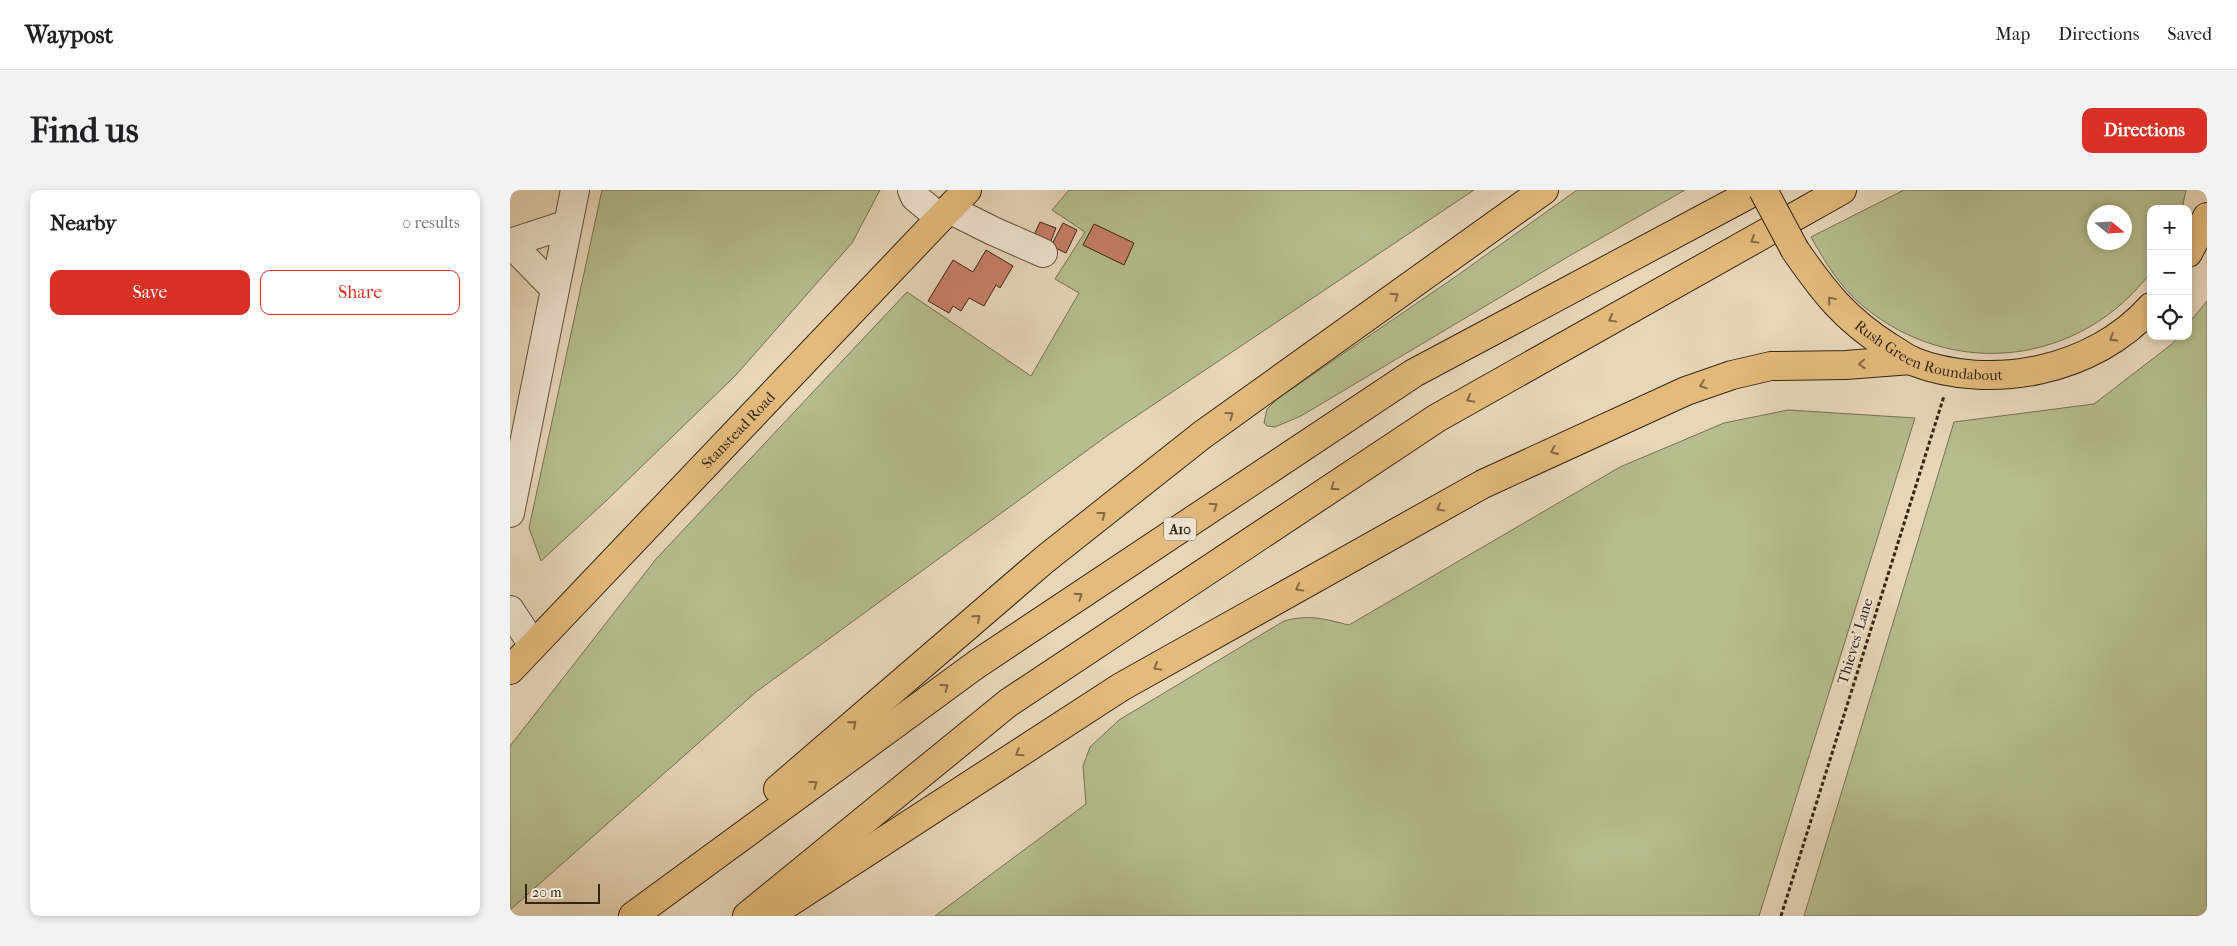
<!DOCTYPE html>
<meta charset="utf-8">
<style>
:root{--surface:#fff;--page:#f2f2f2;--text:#202124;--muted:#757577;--line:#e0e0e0;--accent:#d93025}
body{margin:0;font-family:"IM FELL French Canon",serif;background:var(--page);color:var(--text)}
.controls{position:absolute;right:15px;top:15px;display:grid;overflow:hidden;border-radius:10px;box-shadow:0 2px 8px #0003}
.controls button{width:45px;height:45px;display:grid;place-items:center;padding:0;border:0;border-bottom:1px solid var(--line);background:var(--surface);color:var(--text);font:25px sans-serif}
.compass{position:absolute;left:1577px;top:15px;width:45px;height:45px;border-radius:50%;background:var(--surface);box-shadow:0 2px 8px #0003;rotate:108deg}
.scale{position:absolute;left:15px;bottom:12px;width:75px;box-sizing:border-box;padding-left:5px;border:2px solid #342613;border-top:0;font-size:14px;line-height:18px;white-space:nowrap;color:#342613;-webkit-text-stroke:4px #f0e4d2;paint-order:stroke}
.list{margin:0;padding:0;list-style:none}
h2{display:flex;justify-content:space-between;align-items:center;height:65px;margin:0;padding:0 20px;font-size:21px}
h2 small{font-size:16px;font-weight:400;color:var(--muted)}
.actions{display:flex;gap:10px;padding:15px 20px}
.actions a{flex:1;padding:11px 0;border:1px solid var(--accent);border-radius:10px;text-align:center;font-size:18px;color:var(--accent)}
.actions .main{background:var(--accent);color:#fff}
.icon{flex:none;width:28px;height:28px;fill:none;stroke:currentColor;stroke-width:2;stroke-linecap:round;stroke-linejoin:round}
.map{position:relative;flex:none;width:1697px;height:726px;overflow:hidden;border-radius:10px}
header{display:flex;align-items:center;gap:30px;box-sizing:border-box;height:70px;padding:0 25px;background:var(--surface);border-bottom:1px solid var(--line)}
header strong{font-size:24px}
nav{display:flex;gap:28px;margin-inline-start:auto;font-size:18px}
.intro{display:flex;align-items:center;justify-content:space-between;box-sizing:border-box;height:120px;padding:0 30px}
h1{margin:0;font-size:35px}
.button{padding:12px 22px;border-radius:10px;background:var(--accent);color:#fff;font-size:18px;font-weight:700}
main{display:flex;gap:30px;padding:0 30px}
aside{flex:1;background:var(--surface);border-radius:10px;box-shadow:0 2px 8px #0003}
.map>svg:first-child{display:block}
</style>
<header>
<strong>Waypost</strong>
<nav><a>Map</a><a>Directions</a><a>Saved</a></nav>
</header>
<div class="intro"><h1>Find us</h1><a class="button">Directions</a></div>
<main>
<aside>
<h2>Nearby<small>0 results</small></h2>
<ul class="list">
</ul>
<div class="actions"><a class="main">Save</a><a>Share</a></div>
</aside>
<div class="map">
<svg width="1697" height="726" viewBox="0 0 1697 726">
<rect width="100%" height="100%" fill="#e8d6b9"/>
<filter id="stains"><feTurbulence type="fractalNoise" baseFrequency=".004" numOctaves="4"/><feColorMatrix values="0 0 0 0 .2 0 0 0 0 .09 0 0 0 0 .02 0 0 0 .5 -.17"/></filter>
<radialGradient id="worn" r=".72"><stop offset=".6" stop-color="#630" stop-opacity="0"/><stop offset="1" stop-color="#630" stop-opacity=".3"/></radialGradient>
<path fill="#b6bd8f" stroke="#757251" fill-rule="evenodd" d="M92 0H370L342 53 226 185 97 310 31 371 19 338Z
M559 0H964L601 243 246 502 0 720V556L146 369 397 102 521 186 569 103 545 89 575 42 542 20Z
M1067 0H1175L1061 65 791 226 765 237 757 236 754 233 757 219 767 209 945 87Z
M1394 0H1676L1672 19H1641V82C1571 175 1443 191 1353 116 1330 97 1315 72 1301 47ZM1584 22H1614V52H1584Z
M1697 111V726H1294L1444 232 1584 214 1662 154 1669 146H1678V134Z
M1278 220 1405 228 1249 726H425L576 614 573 576 580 557 609 530 774 431C800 424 814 429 839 435L1110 277 1214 233Z"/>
<path fill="#c87e69" stroke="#342613" d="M530 32 546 38 538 58 521 52Z
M553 33 567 40 556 63 541 56Z
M584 34 624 53 614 75 573 55Z
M476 60 503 76 490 98 486 95 474 116 459 108 451 121 443 116 439 123 418 111 443 70 463 82Z"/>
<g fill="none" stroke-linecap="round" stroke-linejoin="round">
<g stroke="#61523c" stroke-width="30">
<path id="minor" d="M402 0 405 7 430 28
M439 19 483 41 533 63
M0 53 45 99
M0 53 58 34
M0 323 65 0
M0 420 23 455"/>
</g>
<g stroke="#342613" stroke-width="30">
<g id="major">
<path id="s1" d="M0 480 457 0"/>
</g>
</g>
<g stroke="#342613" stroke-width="30">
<g id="highway">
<path id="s2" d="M1285 60C1314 102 1335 129 1379 157 1386 161 1394 167 1402 171 1481 202 1584 181 1641 117"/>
<path d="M1678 63 1697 27"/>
<path d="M268 599 534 370 692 245 1034 0"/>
<path d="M266 721 611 497 973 294 1176 201 1222 185 1261 176 1336 175 1401 170"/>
<path d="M123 726 467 474 904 183 1247 0"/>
<path d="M237 726 498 513 927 228 1332 0"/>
</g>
</g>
<path stroke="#342613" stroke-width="3" stroke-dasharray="4 2.5" stroke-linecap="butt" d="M1271 726 1434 206"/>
<use href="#minor" stroke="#f0e4d2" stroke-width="28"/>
<use href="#major" stroke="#e4bb7c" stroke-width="28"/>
<use href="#highway" stroke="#e4bb7c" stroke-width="28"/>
<g stroke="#342613" stroke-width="30" stroke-linecap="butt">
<path id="highway-bridge" d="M1253 0 1285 60"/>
</g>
<use href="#highway-bridge" stroke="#e4bb7c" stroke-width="28"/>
</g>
<defs><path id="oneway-chevron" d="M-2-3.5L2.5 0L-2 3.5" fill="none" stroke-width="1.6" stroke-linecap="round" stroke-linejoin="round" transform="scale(1.25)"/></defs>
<g stroke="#836942">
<use href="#oneway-chevron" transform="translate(1244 50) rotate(151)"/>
<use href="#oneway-chevron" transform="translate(885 106) rotate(-35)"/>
<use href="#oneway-chevron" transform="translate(1321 110) rotate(-131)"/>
<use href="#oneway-chevron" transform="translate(1102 129) rotate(151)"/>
<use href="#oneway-chevron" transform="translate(1603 148) rotate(148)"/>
<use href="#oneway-chevron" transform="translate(1352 174) rotate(176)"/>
<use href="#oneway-chevron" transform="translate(1193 195) rotate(161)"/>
<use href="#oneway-chevron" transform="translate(960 209) rotate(151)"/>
<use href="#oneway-chevron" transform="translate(720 225) rotate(-36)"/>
<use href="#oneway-chevron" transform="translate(1044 261) rotate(155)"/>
<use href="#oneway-chevron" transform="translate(824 297) rotate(146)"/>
<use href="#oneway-chevron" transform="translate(704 316) rotate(-34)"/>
<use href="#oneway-chevron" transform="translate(930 318) rotate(151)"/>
<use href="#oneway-chevron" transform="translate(592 325) rotate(-38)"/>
<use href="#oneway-chevron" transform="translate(789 398) rotate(151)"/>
<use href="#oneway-chevron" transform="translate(569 406) rotate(-34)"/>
<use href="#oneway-chevron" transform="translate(467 428) rotate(-41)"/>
<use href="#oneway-chevron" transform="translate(647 477) rotate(151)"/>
<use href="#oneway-chevron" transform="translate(435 497) rotate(-36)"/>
<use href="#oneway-chevron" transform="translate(343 534) rotate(-41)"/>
<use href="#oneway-chevron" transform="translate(509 563) rotate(147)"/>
<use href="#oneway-chevron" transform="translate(304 594) rotate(-36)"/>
</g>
<g text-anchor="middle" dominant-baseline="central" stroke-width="5" stroke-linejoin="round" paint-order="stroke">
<rect fill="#f0e4d2" stroke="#6c5f4c" stroke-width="1" x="654" y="327.5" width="32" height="23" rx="4"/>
<g font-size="14" font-weight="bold" fill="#342613">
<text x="670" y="339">A10</text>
</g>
<g font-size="15" fill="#342613" stroke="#f0e4d2">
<text stroke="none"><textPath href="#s2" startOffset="176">Rush Green Roundabout</textPath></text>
<text stroke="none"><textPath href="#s1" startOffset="331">Stanstead Road</textPath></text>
<text transform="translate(1345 451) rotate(-73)">Thieves' Lane</text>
</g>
</g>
<rect width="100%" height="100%" filter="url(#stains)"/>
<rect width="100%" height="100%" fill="url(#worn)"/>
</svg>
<div class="controls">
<button>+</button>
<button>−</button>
<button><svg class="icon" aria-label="locate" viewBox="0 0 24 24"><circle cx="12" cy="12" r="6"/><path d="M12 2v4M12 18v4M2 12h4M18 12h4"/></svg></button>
</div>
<svg class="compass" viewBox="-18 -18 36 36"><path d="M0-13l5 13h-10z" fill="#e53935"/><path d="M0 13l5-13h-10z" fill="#757577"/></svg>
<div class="scale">20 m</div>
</div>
</main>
